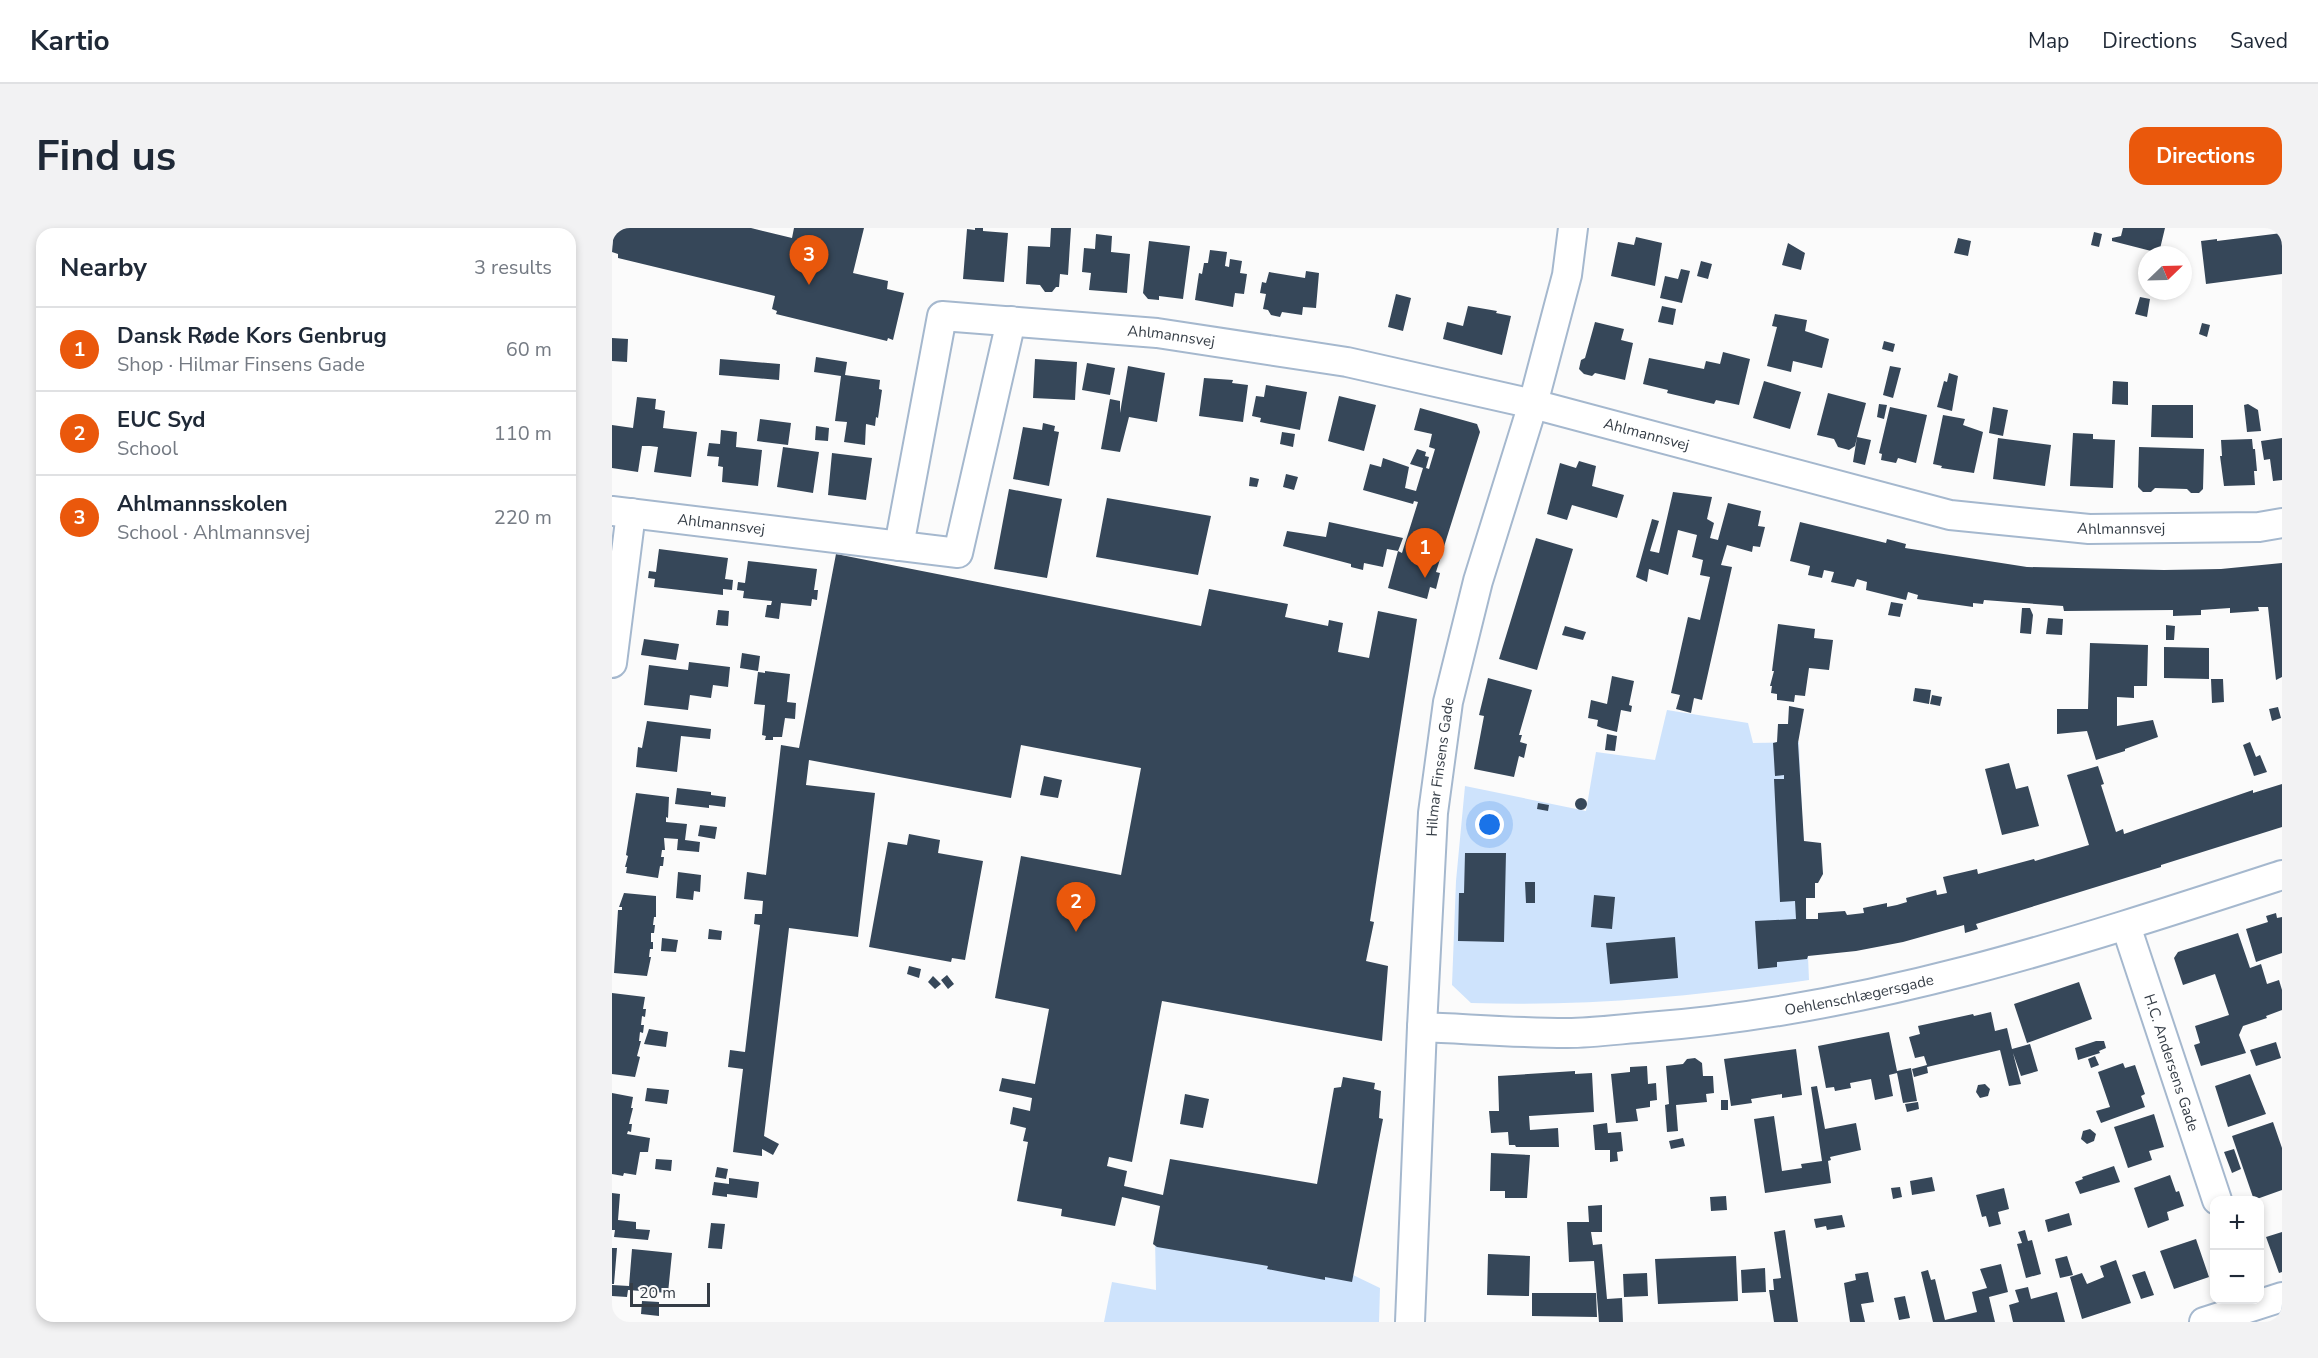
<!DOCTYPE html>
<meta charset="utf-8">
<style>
:root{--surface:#fff;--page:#f2f2f3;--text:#1f2937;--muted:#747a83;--line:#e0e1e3;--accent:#ea580c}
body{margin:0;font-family:"Nunito Sans",sans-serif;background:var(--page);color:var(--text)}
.controls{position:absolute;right:18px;bottom:18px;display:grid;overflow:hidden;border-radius:12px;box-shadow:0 3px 9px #0003}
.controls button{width:54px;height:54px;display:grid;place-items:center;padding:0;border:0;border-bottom:2px solid var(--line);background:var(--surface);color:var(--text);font:30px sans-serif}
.compass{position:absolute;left:1526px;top:18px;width:54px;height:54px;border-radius:50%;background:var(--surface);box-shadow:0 3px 9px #0003;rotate:67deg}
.scale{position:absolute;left:18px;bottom:15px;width:80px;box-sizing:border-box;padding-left:6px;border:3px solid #353d46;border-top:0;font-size:16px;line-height:21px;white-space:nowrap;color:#353d46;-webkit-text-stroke:4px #fbfbfb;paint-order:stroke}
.you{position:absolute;left:878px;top:597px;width:21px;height:21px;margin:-15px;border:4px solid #fff;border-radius:50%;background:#1a73e8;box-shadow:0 0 0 9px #1a73e833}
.badge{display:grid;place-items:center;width:39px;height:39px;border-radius:50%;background:var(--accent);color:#fff;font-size:20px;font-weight:700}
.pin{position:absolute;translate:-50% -50px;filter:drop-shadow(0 2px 3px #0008)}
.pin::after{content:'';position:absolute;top:32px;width:21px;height:18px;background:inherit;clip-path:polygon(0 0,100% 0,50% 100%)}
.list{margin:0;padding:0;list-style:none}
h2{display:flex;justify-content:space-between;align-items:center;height:78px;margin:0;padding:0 24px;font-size:26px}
h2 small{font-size:20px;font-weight:400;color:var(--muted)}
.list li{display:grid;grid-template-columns:39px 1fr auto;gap:18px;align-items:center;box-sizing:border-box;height:84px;padding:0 24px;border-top:2px solid var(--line)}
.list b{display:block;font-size:22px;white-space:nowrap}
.list p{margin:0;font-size:20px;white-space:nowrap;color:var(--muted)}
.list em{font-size:20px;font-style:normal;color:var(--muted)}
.map{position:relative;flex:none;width:1670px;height:1094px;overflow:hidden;border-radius:18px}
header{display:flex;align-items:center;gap:36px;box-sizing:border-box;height:84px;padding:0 30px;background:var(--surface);border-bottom:2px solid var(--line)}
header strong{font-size:28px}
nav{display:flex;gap:33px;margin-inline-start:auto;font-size:21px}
.intro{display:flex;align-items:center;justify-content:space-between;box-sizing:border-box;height:144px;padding:0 36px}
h1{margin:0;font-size:42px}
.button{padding:15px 27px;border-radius:18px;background:var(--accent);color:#fff;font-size:21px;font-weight:700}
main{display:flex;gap:36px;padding:0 36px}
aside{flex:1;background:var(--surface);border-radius:18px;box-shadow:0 3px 9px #0003}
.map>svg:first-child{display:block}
</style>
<header>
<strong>Kartio</strong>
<nav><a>Map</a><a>Directions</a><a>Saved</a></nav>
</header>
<div class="intro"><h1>Find us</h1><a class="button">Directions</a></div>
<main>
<aside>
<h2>Nearby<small>3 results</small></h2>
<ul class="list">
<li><span class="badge">1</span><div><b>Dansk Røde Kors Genbrug</b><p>Shop · Hilmar Finsens Gade</p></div><em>60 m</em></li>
<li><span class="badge">2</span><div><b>EUC Syd</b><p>School</p></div><em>110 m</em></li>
<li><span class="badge">3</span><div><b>Ahlmannsskolen</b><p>School · Ahlmannsvej</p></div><em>220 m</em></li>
</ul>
</aside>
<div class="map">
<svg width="1670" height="1094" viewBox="0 0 1670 1094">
<rect width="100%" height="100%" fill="#fbfbfb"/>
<path fill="#cee3fc" d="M1055 482 1136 495 1141 515 1187 514 1197 752C1085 768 972 779 859 775L840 757 844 653 853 558 974 583 984 524 1043 532Z
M543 1010 741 1047 768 1060 767 1094H492L500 1054 544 1062Z"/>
<path fill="#364759" d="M2 0H139L180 10 182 0H252L241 45 276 53 275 61 292 65 281 112 276 110 275 113 164 86 165 83 160 81 163 68 6 30V26L0 24Z
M363 0H371V3L396 5 392 54 351 51 355 1 363 2Z
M439 0H459L456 47 448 46 447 59H444L440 64H433L428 57 414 56 416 18 438 19Z
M1511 0H1553L1547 25 1500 13V10L1509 8Z
M1482 4 1490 6 1487 19 1479 17Z
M1670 5V46L1594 56 1589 13 1605 11V13Z
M484 6 500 8 499 24 518 26 515 65 477 62 479 45 470 44 472 20 483 21Z
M1024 9 1050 15 1043 58 999 48 1006 14 1022 17Z
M1346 10 1359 13 1356 28 1342 25Z
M537 13 578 18 571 71 547 68V72L536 71 531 65Z
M1176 15 1193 25 1189 42 1170 37Z
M598 22 615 24 613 38 617 39 618 31 630 33 628 45 635 46 632 66 623 65 621 79 583 72 587 45 590 46 592 35H596Z
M1089 33 1100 36 1096 51 1085 48Z
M1069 41 1078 43 1070 75 1048 70 1053 48 1066 51Z
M694 43 707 45 704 80 691 79 690 87 670 84 668 89 659 87 656 82 651 81 654 66 648 65 650 54 654 55 657 44 693 50Z
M784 66 799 70 791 103 776 99Z
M1528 69 1538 71 1535 89 1523 86Z
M856 78 885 83 884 85 899 88 890 127 831 111 835 94 851 98Z
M1050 78 1064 81 1061 97 1046 94Z
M1163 86 1195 92 1193 103 1217 111 1210 140 1181 133 1179 144 1155 138 1165 99 1160 98Z
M983 94 1012 101 1009 112 1021 115 1013 152 983 145 980 148 972 146 967 141 969 132 973 130Z
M1590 95 1598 97 1595 109 1587 106Z
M0 110 16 111 15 134 0 133Z
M1272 113 1283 116 1281 124 1270 121Z
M1111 124 1138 131 1127 177 1104 172 1102 176 1055 165 1056 162 1031 156 1037 130 1092 141 1094 133 1108 136Z
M204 129 235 134 233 147 268 152 267 161 270 162 266 190 264 189 263 198 254 196 253 217 232 214 235 194 223 193 229 148 202 144Z
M108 131 168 136 167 152 107 147Z
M423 131 465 134 463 172 421 170Z
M475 135 503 140 498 167 470 162Z
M516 138 553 145 545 194 517 189 508 224 489 221 498 171 508 173V185Z
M1278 138 1289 140 1281 170 1271 167Z
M1337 145 1346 148 1340 183 1325 179 1332 153 1335 154Z
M592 150 621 152 620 155 636 157 631 194 587 188Z
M1152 153 1189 164 1178 201 1141 190Z
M1501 153 1516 154V177L1500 176Z
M654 157 695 164 688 202 648 194 649 190 640 188 644 168 652 169Z
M1216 165 1254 175 1245 209 1259 212 1253 237 1241 234 1245 209 1243 218 1237 222 1226 219 1222 211 1205 207Z
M727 168 764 177 752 223 716 213Z
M25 169 44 171 43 181 53 183 51 200 85 204 79 249 42 244 46 219 38 218H30L26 244 0 240V197L21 200Z
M1267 176 1275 177 1272 191 1265 189Z
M1636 176 1646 182 1649 203 1635 204 1632 177Z
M1540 177H1581V210L1539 209Z
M1278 179 1315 187 1304 235 1286 230 1284 235 1269 232 1270 226 1267 225Z
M1381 179 1396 182 1391 208 1377 205Z
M808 180 865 196 868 204 824 344 828 345 824 361 818 359 815 371 776 360 786 323 790 325 806 274 802 273 801 276 751 262 758 236 769 239 771 230 797 239 793 260 804 263 811 240 798 236 805 221 814 224 813 228 817 229 814 240 817 241 823 221 817 219 820 206 802 202Z
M1331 187 1353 191 1351 197 1371 204 1362 245 1329 240 1330 238 1321 236Z
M148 191 179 195 176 217 145 213Z
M431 195 443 198 442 203 447 204 437 258 401 251 411 199 430 202Z
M204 198 217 200 216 213 203 212Z
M109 202 125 204 124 219 150 222 146 258 110 254 111 239 106 238 107 229 95 228 97 215 108 216Z
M670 204 683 206 681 219 668 216Z
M1461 205 1481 206V211L1503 212 1501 260 1458 258Z
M1386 210 1439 217 1433 258 1381 251Z
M1670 210V252L1661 253 1658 231 1652 232 1649 213Z
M1640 211 1641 221H1643L1645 243H1642L1643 257 1612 258 1608 228H1610L1609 212Z
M171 219 207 224 201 265 165 259Z
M1527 219 1592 221 1591 261 1587 265H1579L1575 261 1543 260 1539 264H1531L1526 259Z
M220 225 260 230 254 272 216 267Z
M967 233 984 238 980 258 1012 267 1005 290 960 277 955 292 935 286 948 235 964 240Z
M674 246 686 249 682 262 671 259Z
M638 249 647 251 645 259 637 258Z
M397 261 450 271 435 350 382 341Z
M1061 264 1100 269 1095 291 1102 295 1098 310 1106 312 1116 275 1149 283 1146 298 1153 299 1148 319 1141 318 1140 324 1115 317 1109 337 1120 339 1090 472 1082 470 1079 485 1064 481 1068 467 1059 465 1076 389 1088 392 1098 349 1088 347 1091 332 1080 329 1085 307 1066 302 1056 347 1037 341 1035 354 1024 349 1040 291 1047 293 1038 323 1047 325Z
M495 270 599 288 586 347 484 329Z
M717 294 791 310 786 323 775 321 771 339 752 335 751 342 739 339V336L671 318 675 303 714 309Z
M1188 294 1274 315 1275 311 1294 316 1293 320 1415 339 1552 342 1609 341 1670 335V449L1664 452 1656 379H1646L1647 383 1618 385V380L1589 382V387L1561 388V382L1452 383 1451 378 1372 372 1371 376 1361 375V379L1305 371 1306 367 1296 364 1294 372 1254 362 1255 354 1245 351 1242 359 1219 354 1222 344 1212 342 1210 350 1196 347 1198 338 1178 333Z
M924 310 961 321 925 442 887 431Z
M47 321 116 330 113 351 121 352 120 362 111 361V367L42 359 43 351 36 350 37 343 44 344Z
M224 326 589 398 597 361 676 376 673 389 716 398 717 392 731 395 726 424 757 430 766 383 805 391 758 693 762 694 754 733 776 738 770 813 550 773 520 934 497 929 495 938 515 943 512 958 551 967 558 931 705 956 722 860 729 859 731 849 763 855 762 861 769 863 767 890 771 891 740 1054 713 1049V1052L655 1041 656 1038 545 1019 541 1016 548 978 510 969 503 998 449 988 450 981 405 973 416 914 411 913 414 900 398 896 401 879 418 883 420 870 387 863 390 850 423 856 437 781 383 770 409 628 509 647 529 540 409 517 399 570 197 532 194 557 263 565 246 709 177 700 152 908 167 916 161 927 150 921V928L121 924 131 841 116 839 118 822 133 824 148 697 142 696 143 686H150L151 673 132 671 135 644 154 647 169 517 187 520Z
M136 333 205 341 202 362H206L205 372 200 371 199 378 169 375 167 391 153 389 155 377H159L160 373 131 370 132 363 125 362 126 354 133 355Z
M1279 374 1291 376 1288 389 1276 387Z
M1410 380H1418L1421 387 1419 406 1408 405Z
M106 382 117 383 116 398 104 397Z
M1436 390 1451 391 1450 407 1434 406Z
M1166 396 1203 401 1202 410 1221 412 1217 442 1197 440 1193 468 1183 467 1182 474 1165 472V466L1159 465 1160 458H1158L1162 443H1160Z
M1554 397 1563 398 1562 412H1554Z
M953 398 974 404 971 412 950 407Z
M32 411 67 416 64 432 29 427Z
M1478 415 1536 417 1535 458H1522V470L1505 469V498L1541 492 1546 509 1513 521V523L1484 532 1475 503 1445 506V481H1476Z
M1552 419 1597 420V451L1552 450Z
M130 425 148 428 146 443 128 440Z
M77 434 118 439 116 459 101 457 99 470 78 467 76 482 32 477 37 437 76 442Z
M153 443 178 446 175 474 184 475 183 491 173 490 170 509H161V512H153L154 508 150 507 153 477 142 476 146 444 153 445Z
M1000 448 1022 453 1017 477 1020 478 1019 484 1009 482 1005 504 990 500 985 498 986 492 976 490 979 472 995 476Z
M876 450 920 462 907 507H910L908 514 915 516 912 530 907 528 902 549 862 541 872 488 867 487Z
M1599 451H1611L1612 474 1600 475Z
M1303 460 1319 462 1317 476 1301 473Z
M1320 467 1330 469 1328 478 1318 476Z
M1177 478 1192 481 1186 515 1192 613 1209 615 1211 646 1206 655H1203V670H1194V691H1206V685L1233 683 1235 687 1252 685 1251 680 1275 675V679L1285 677 1295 674 1294 670 1324 662 1325 667 1335 665 1331 649 1365 641 1366 646 1422 631 1423 633 1477 617 1455 547 1486 538 1492 556 1489 557 1504 604 1511 601 1512 606 1641 562V565L1670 556V599L1549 637V639L1364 696 1366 701 1353 705 1352 697 1291 714 1244 723 1196 728 1195 731 1165 734V739L1146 741 1143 693 1184 691 1183 673 1168 674 1162 551H1172V547L1163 548 1161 515 1165 514 1166 496H1176Z
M1666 479 1669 490 1660 493 1657 481Z
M35 493 99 501 98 511 69 508 65 544 24 539 26 519 30 520Z
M995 506 1005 508 1003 523 993 522Z
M1638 514 1644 529 1648 527 1655 544 1642 548 1631 517Z
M1397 535 1404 561 1416 558 1427 598 1390 607 1373 541Z
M432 548 450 552 446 570 428 567Z
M65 560 99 564V567L114 569 113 579 97 577V580L63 576Z
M24 565 57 569 56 590 54 589V594L75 596 73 612 88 614 87 624 65 622 66 611 52 610 53 622H50L49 629H52L51 638H48L46 650 14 645 15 639H13L16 628 14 627Z
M963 576a6 6 0 1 1 12 0a6 6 0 1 1-12 0Z
M926 575 937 577 936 583 925 581Z
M88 597 105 599 103 611 86 608Z
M297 606 328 612 326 625 371 633 353 732 340 730 339 734 257 719 276 614 295 617Z
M853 625H894L892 714 846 713 847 665H852Z
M66 644 89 647 88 664 82 663 81 672 64 670Z
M913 654H923V675H914Z
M12 665 44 668V689H42L41 697H43L42 705H39V714H41V721H38L37 729H39L35 748 2 745 6 682H10V679H7Z
M982 667 1003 669 1000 701 979 699Z
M1664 685 1665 690 1670 689V725L1644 734 1634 701 1656 694 1654 688Z
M97 701 110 703 109 712 96 711Z
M1626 705 1638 740 1649 736 1655 756 1667 752 1670 762V782L1654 788 1655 790 1631 798 1627 807 1634 825 1589 838 1582 817 1588 815 1583 798 1617 787 1603 746 1571 757 1562 730 1566 724Z
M1063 709 1066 750 998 756 994 715Z
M50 710 66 712 64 724 49 723Z
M297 738 309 741 307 750 295 746Z
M335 747 342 756 336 761 329 752Z
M321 748 329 756 323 761 316 754Z
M1467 754 1480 791 1415 815 1402 776Z
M0 765 33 769 31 781H34L33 789 30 788 29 797H32L31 805 28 804 27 813H29L25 828 28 829 23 849 0 846Z
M1379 784 1383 803 1395 800 1400 821 1418 816 1426 843 1409 848 1401 825 1409 856 1397 858 1388 822 1315 839 1316 845 1302 849 1300 841 1315 837 1312 828 1303 830 1297 809 1308 806 1306 798 1361 786 1362 788Z
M37 801 56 804 54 819 32 816Z
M1277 804 1285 843 1299 840 1305 873 1291 875 1285 845 1277 847 1281 868 1263 872 1259 851 1238 855 1239 860 1223 863 1222 859 1214 860 1206 818Z
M1484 813H1492L1494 820 1487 823 1488 825 1466 832 1463 820Z
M1664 814 1669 830 1644 838 1638 822Z
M1184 821 1190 867 1170 870V866L1139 871 1140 875 1119 878 1112 831Z
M1483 828 1487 837 1479 840 1476 831Z
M1083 830 1090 835 1091 848H1101L1102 865 1094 866 1095 874 1064 877 1066 903 1055 904 1053 877 1057 876 1054 838 1071 836 1075 831Z
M1511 835 1513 840 1523 837 1533 866 1529 868 1533 879 1489 895 1484 883 1498 879 1486 844Z
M1035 838 1036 856 1044 855 1045 872 1038 873V879L1024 881 1026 893 1004 895 999 846 1018 844V839Z
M963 843V846L980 845 982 884 917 888 918 902 946 900 947 919H904L903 917H897L896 904 879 905 877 883H887L886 848Z
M1638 846 1654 886 1616 899 1603 858Z
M1373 856 1378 861 1376 868 1368 870 1364 864 1366 857Z
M1205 858 1213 901 1244 895 1249 922 1218 929 1219 932 1216 933 1219 955 1153 965 1142 891 1162 888 1170 943 1190 940 1189 936 1210 933 1199 859Z
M35 860 57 862 55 876 33 873Z
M0 865 21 869 19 880H21L17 896H20L19 904 16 903 15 906 38 910 36 924H28L24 947 12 945 11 948 0 946Z
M573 866 597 871 591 900 568 896Z
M1109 872H1116V882H1109Z
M1306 874 1307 881 1295 884 1293 876Z
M1542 886 1552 919 1537 923 1540 932 1516 940 1502 899Z
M1661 894 1670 920V962L1642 972 1620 908Z
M995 895 996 905 1009 904 1011 923 1005 924 1006 933 998 934V922H983L981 897Z
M1478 901 1484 906 1482 913 1475 916 1469 911 1471 903Z
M1071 910 1073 918 1059 921 1057 913Z
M1622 921 1629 941 1620 945 1612 924Z
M879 925 918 927 915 970H893V963H878Z
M44 931 60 932 59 943 43 941Z
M1502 938 1508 954 1468 966 1463 954 1471 951 1470 949Z
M105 939 116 941 114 951 103 949Z
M1558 947 1564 964 1567 963 1572 978 1555 984 1557 992 1536 1000 1522 960Z
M1320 949 1323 963 1300 967 1298 953Z
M117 950 147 954 145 970 115 966V969L100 967 102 954 117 956Z
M1288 959 1290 969 1281 971 1279 960Z
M1392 960 1397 981 1386 984 1389 996 1377 999 1374 988 1370 989 1364 967Z
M0 965 8 966 6 992 24 994V1001L38 1002 36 1012 2 1009 3 1002H0Z
M1114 968 1115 982 1099 983 1098 969Z
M990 977V1004H979L981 1017 990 1016 995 1071 1010 1070 1011 1094H987L982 1033 957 1034 955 994H977L976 978Z
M1457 985 1460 997 1436 1004 1433 992Z
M1230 987 1233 999 1215 1002 1214 998 1204 1000 1202 991Z
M99 995 113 996 110 1021 96 1020Z
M1173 1002 1186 1094H1162L1157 1062H1162L1161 1051 1169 1050 1162 1004Z
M1413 1002 1416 1013 1420 1012 1429 1046 1414 1050 1405 1016 1410 1015 1406 1004Z
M1670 1004V1044L1667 1045 1654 1009Z
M1584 1011 1597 1049 1562 1061 1548 1023Z
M0 1020H5L2 1056H0Z
M20 1021 60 1025 56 1065 16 1062 15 1069 0 1068V1057L17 1058Z
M876 1026 918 1028 917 1068 875 1067Z
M1124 1028 1126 1073 1046 1076 1043 1031Z
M1455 1028 1461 1047 1448 1050 1443 1031Z
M1504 1032 1519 1075 1470 1091 1458 1049 1470 1045 1475 1056 1492 1049 1488 1038Z
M1389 1036 1396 1064 1377 1069 1383 1094H1321L1309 1044 1316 1042 1319 1052 1323 1051 1333 1092 1365 1084 1360 1064 1375 1060 1368 1041Z
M1153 1040 1154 1064 1130 1065 1129 1042Z
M1533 1043 1542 1067 1529 1071 1520 1047Z
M1256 1044 1262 1074 1249 1076 1253 1094H1238L1232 1055 1244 1052 1243 1046Z
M1035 1045 1036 1068 1012 1069 1011 1046Z
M1416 1059 1419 1071 1445 1064 1453 1094H1401L1397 1077 1407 1074 1403 1062Z
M920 1065H984L985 1089 920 1088Z
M1293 1068 1298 1090 1287 1092 1282 1070Z
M30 1073 47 1074V1088L29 1086Z"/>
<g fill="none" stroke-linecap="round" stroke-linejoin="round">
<g stroke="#a5b8ce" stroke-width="32">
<g id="minor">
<path id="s1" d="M0 283 346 325 399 93"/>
<path id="s2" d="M287 318 330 88 545 105 735 134 921 176 1338 287 1477 301 1647 299 1670 295"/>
<path d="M0 435 19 285"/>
<path id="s3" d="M1514 698 1605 972"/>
<path id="s4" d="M810 799C858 801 906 805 955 805 982 805 1009 801 1036 799 1257 782 1461 715 1670 647"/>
<path id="s5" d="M798 1094 810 799 821 585 836 474 866 353 921 176 955 47 961 0"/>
<path d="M1592 1094 1670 1069"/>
</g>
</g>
<use href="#minor" stroke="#fff" stroke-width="28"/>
</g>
<g text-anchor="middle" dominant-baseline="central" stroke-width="6" stroke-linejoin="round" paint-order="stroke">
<g font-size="15" fill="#353d46" stroke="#fbfbfb">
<text stroke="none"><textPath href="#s2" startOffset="464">Ahlmannsvej</textPath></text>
<text stroke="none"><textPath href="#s2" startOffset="950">Ahlmannsvej</textPath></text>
<text stroke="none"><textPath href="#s1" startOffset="110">Ahlmannsvej</textPath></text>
<text stroke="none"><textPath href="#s2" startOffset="1436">Ahlmannsvej</textPath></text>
<text stroke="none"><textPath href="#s5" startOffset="556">Hilmar Finsens Gade</textPath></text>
<text stroke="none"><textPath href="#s4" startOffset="440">Oehlenschlægersgade</textPath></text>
<text stroke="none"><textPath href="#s3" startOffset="144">H.C. Andersens Gade</textPath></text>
</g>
</g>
</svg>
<div class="controls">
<button>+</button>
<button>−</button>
</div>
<svg class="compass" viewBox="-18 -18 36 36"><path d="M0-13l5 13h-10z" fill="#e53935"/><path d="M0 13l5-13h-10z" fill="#747a83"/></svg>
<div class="scale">20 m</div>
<div class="you"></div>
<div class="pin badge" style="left:813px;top:350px">1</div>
<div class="pin badge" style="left:464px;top:704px">2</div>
<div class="pin badge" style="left:197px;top:57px">3</div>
</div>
</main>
